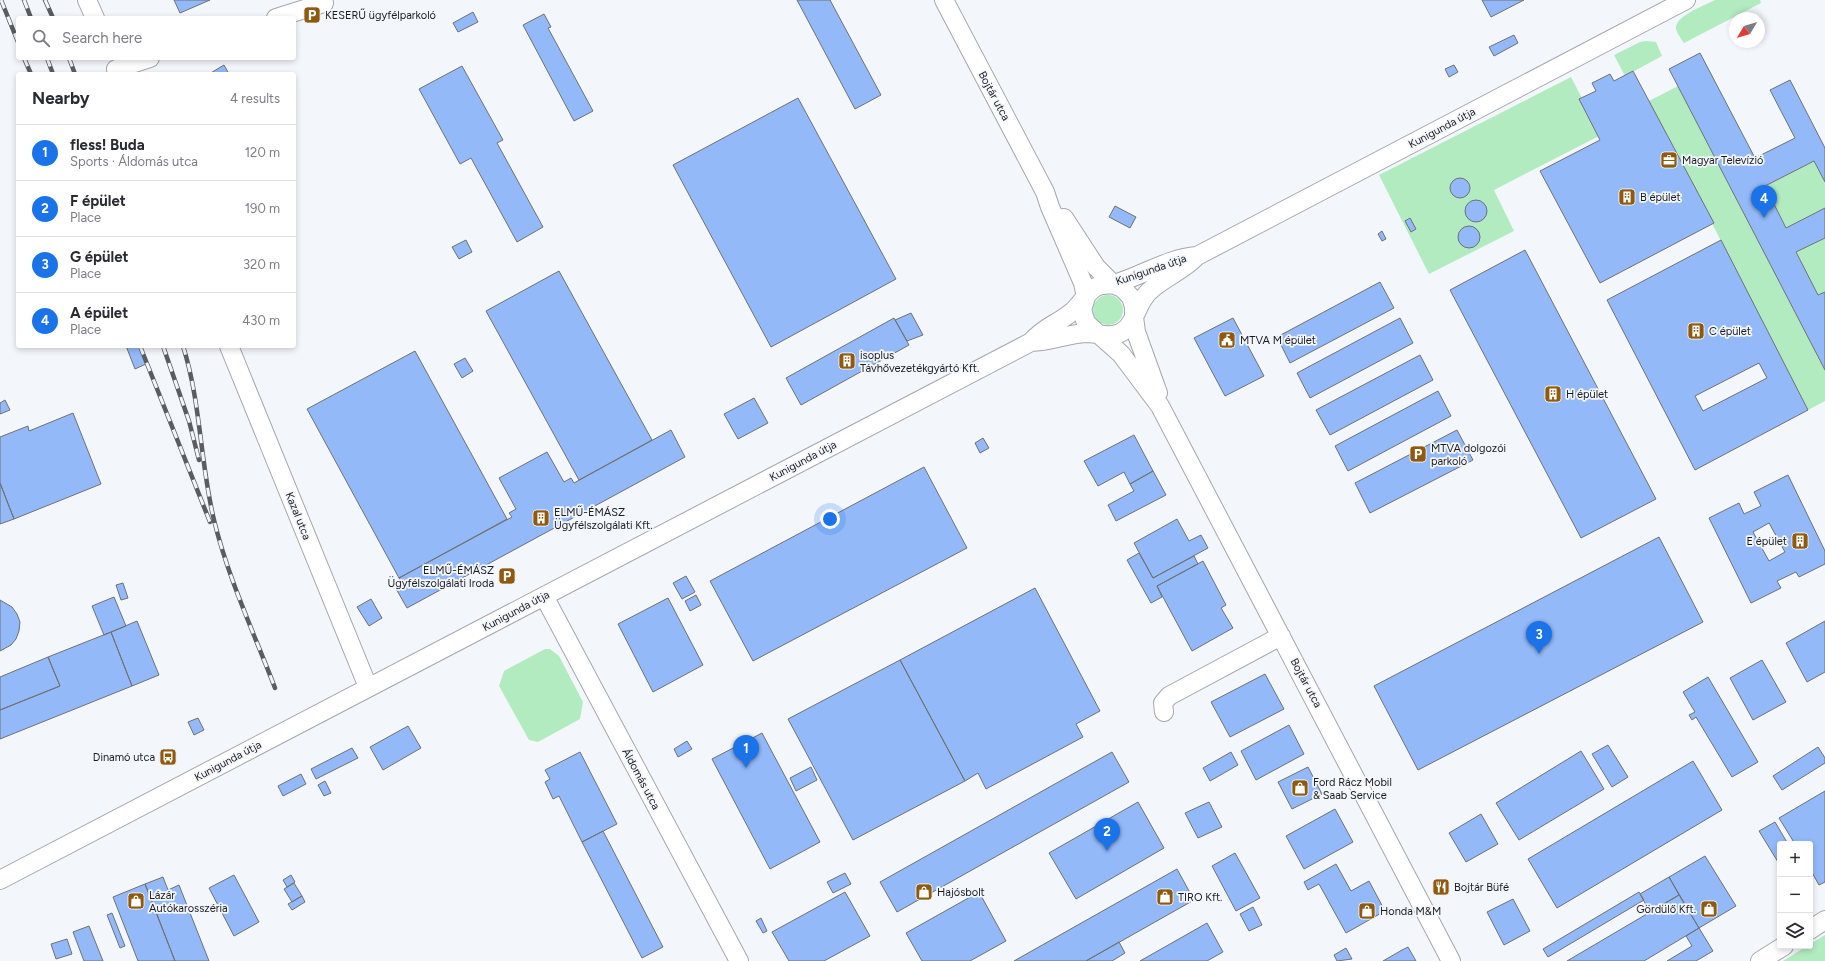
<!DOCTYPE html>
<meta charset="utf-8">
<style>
:root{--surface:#fff;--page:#f7f7f7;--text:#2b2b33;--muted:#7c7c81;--line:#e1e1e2;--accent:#1a73e8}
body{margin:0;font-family:Figtree,sans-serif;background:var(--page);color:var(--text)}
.controls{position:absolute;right:12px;bottom:12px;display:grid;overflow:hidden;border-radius:4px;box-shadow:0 2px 6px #0003}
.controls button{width:36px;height:36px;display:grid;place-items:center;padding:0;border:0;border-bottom:1px solid var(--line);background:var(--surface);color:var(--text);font:20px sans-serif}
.compass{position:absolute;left:1729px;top:12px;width:36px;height:36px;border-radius:50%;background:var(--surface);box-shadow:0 2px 6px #0003;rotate:232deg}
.you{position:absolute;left:830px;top:519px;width:14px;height:14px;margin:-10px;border:3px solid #fff;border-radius:50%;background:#1a73e8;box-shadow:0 0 0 6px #1a73e833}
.badge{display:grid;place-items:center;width:26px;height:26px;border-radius:50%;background:var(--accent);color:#fff;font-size:13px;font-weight:700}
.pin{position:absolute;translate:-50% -33px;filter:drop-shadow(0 1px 2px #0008)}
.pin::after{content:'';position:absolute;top:21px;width:14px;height:12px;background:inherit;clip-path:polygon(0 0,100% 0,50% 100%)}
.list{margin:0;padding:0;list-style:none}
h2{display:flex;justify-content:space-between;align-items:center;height:52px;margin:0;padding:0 16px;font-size:17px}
h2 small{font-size:13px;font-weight:400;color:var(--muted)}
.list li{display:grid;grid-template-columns:26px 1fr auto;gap:12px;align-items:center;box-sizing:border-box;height:56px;padding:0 16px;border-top:1px solid var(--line)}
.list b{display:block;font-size:15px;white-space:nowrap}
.list p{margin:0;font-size:13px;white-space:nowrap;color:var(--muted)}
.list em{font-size:13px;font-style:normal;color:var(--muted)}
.icon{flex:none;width:22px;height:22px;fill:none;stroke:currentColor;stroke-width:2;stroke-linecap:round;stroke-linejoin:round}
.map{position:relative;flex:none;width:1825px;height:961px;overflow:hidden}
.search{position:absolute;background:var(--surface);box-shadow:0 2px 6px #0003;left:16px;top:16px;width:280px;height:44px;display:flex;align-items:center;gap:10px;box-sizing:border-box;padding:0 14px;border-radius:4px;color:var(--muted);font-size:15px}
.panel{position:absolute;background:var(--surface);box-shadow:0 2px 6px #0003;left:16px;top:72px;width:280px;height:276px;border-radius:4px}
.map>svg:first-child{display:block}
</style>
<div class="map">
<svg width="1825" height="961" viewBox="0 0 1825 961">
<rect width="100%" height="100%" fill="#f3f6fb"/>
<path fill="#b3ebc1" d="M1715 0H1760L1761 3 1684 43C1681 39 1677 33 1676 29 1674 16 1706 5 1715 0Z
M1646 41 1656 42 1662 56 1625 76 1614 55 1640 42Z
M1571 77 1601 135 1494 190 1514 231 1429 274 1379 175Z
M1678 86 1825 370V401L1808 410 1649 101Z
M1814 161 1825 182V208L1786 228 1765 186Z
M1825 238V292L1818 295 1796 252Z
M1093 310a15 15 0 1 1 30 0a15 15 0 1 1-30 0Z
M545 649H550L559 656 583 702 580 719 538 742 529 740 499 686 504 671Z
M1825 935V961H1783L1807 946H1810V944Z"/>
<path fill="#93b9f9" stroke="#6f7175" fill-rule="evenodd" d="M174 0H210L180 13Z
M797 0H830L881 95 855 109Z
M1482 0H1524L1491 17Z
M473 12 478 22 458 32 453 23Z
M544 14 551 27 548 28 593 111 574 121 523 25Z
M1514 35 1518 43 1494 56 1489 47Z
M1700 53 1755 158 1795 138 1770 90 1790 80 1825 148V182L1814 161 1765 186 1786 228 1825 208V238L1796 252 1818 295 1825 292V370L1669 69Z
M224 65 229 74H209Z
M1454 65 1458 72 1449 77 1445 69Z
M462 66 503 140 497 143 543 227 517 242 471 158 460 164 419 89Z
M1633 71 1714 223 1600 283 1540 171 1600 140 1579 99 1596 91 1592 83 1610 74 1614 81Z
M798 98 896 279 771 347 673 165Z
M1450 188a10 10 0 1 1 20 0a10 10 0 1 1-20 0Z
M1465 211a11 11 0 1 1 22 0a11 11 0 1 1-22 0Z
M1115 206 1136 217 1130 228 1109 217Z
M1410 218 1416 229 1411 232 1405 221Z
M1458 237a11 11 0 1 1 22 0a11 11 0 1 1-22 0Z
M1382 231 1386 239 1382 241 1378 234Z
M466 240 472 252 459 259 452 247Z
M1721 240 1808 410 1695 470 1607 300ZM1759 363 1767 378 1703 411 1695 396Z
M1525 250 1656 499 1581 538 1450 290Z
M559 271 652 440 579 480 486 311Z
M1380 282 1394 308 1290 363 1277 337Z
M911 313 923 335 907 341 895 320Z
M894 318 909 345 801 405 786 378Z
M1233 318 1264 376 1225 396 1194 338Z
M1400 318 1413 343 1310 398 1297 373Z
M126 346H139L146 364 135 369Z
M415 351 507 519 399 578 307 409Z
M1420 355 1433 380 1330 435 1316 410Z
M465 358 473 371 462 378 454 364Z
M1438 391 1451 416 1348 471 1335 446Z
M754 398 768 423 738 439 724 414Z
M5 400 10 410 0 414V403Z
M73 413 101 484 14 519 0 483V437L28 426 29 431Z
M671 430 685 457 407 608 395 587 402 583 399 578 512 517 509 513 516 509 499 478 547 452 564 482 571 478 574 483Z
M1457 430 1473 460 1370 513 1355 483Z
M1134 435 1153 471 1130 484 1124 472 1098 486 1084 461Z
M983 438 989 448 980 453 975 443Z
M924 467 967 548 753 661 710 581Z
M1153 471 1166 495 1116 521 1108 505 1134 491 1130 484Z
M1788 475 1825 551V564L1799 577 1796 572 1777 581 1781 588 1751 603 1709 518 1739 503 1744 514 1761 506 1754 492ZM1769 523 1785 552 1769 561 1753 532Z
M0 483 14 519 0 524Z
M1177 519 1189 541 1201 535 1208 548 1153 578 1134 543Z
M1659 537 1703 622 1418 770 1374 686Z
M1139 553 1153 578 1194 556 1198 564 1157 586 1162 597 1151 603 1127 560Z
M1203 561 1226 605 1221 608 1233 628 1192 651 1157 586Z
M686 576 695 592 682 599 673 583Z
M123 583 128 598 121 600 116 585Z
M1035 588 1100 711 1076 724 1083 737 986 789 978 773 965 781 900 660Z
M696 595 701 605 690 611 685 601Z
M114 597 126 626 104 635 92 606Z
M668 598 703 665 653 692 618 624Z
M371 599 382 618 369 626 357 607Z
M0 600 12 607 17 614 20 622 19 631 16 639 11 645 0 651Z
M137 621 159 675 132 686 111 632Z
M1825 621V672L1807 682 1786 643Z
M111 632 132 686 0 739V710L60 686 48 657Z
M48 657 60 686 0 710V677Z
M900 660 965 781 853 840 788 719Z
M1762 660 1786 702 1753 720 1730 678Z
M1265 674 1284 709 1230 737 1211 702Z
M1708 677 1758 762 1732 777 1696 717 1692 720 1689 715 1695 712 1683 692Z
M198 718 204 730 194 735 188 722Z
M1289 725 1304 754 1256 780 1241 751Z
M408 726 421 748 383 770 370 747Z
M762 733 820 842 770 869 712 759Z
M687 741 692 749 678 757 674 749Z
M1608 745 1628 777 1612 787 1592 754Z
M1818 747 1825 758V763L1782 790 1773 776Z
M352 748 358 758 316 779 311 769Z
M1581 751 1604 789 1519 840 1496 803Z
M580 752 617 824 582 842 559 796 553 799 545 782 550 779 545 770Z
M1112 752 1129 782 897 912 880 882Z
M1231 752 1238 765 1210 781 1203 768Z
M1693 761 1722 810 1557 908 1528 859Z
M811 767 817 780 796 791 790 778Z
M1308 767 1322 794 1292 809 1278 782Z
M301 774 306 784 283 796 278 786Z
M325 781 331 793 324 796 318 785Z
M1825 791V882L1819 885 1810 869V844H1795L1779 818Z
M1138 802 1164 848 1076 899 1049 853Z
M1209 802 1222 827 1198 838 1185 813Z
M1335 809 1353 842 1304 869 1286 836Z
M1481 814 1498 844 1466 862 1449 833Z
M1775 822 1788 844H1780V861L1778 862 1759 831Z
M603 831 663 947 642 958 582 842Z
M1235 853 1260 898 1236 911 1212 866Z
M1705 856 1736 906 1699 928 1669 877Z
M1336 864 1351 891 1369 881 1385 911 1346 933 1319 884 1308 890 1304 882Z
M1177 869 1194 900 1086 961H1014Z
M845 873 851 884 833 893 827 882Z
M234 875 259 922 234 936 209 888Z
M291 875 295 882 287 887 283 880Z
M163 877 168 890 179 885 209 961H175L145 884Z
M1669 877 1679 895 1650 912 1640 894Z
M294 883 302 896 292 902 284 889Z
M145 884 175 961H138L113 897Z
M845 892 870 936 824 961H789L772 932Z
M979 892 1006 941 970 961H922L906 933Z
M1639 892 1644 900 1548 957 1543 949Z
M1679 895 1699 928 1644 961H1567Z
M302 896 305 902 292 910 288 904Z
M1513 899 1530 931 1504 945 1487 912Z
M1253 907 1262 925 1249 931 1240 914Z
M112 913 125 946 120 948 107 915Z
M761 918 767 931 763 933 756 921Z
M1207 923 1223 952 1207 961H1140Z
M89 926 103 961H84L73 932Z
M1699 928 1713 951 1696 961H1667L1692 946 1686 936Z
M67 939 72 954 56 959 51 944Z
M1119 942 1125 953 1112 961H1086Z
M1408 947 1416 961H1383L1402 950Z
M1346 948 1352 959 1337 961 1334 955Z"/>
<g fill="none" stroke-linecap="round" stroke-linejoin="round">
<g stroke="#a4a7ac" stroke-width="20">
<path id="minor" d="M87 0 95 18
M944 0 1045 192 1050 207 1083 283 1086 297
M276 18 324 3
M116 69 150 58
M1064 218 1096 267 1113 284 1122 288 1131 297 1134 307V317L1136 332 1158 393
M1086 297 1082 310 1086 323 1121 354 1160 406 1451 961
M1031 342C1050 342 1067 334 1085 333 1100 333 1114 340 1126 329 1137 319 1137 300 1153 288 1167 276 1184 270 1197 256L1686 0
M229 346 368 687
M544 596 739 961
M1164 712 1163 703 1169 696 1281 636
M0 880 1031 342C1045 326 1058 324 1073 311 1081 304 1086 293 1096 287 1102 284 1108 285 1114 284 1142 276 1168 258 1197 256
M1810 930 1825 920
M1760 961 1784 946"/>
</g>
<use href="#minor" stroke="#fff" stroke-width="18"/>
<g stroke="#5a5c5f" stroke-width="4.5">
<path id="rail" d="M1 0 18 42
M24 0 31 18
M45 0 53 18
M24 58 31 74
M47 58 53 74
M69 58 75 74
M140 346 210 522
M163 346 189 421 199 460
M183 346C201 403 200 462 214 520 228 578 254 633 275 688"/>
</g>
<use href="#rail" stroke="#f3f6fb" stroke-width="3" stroke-dasharray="9" stroke-linecap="butt"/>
</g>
<defs>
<g id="parking-square" transform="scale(0.9)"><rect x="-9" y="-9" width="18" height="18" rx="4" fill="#8f590e" stroke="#f3f6fb"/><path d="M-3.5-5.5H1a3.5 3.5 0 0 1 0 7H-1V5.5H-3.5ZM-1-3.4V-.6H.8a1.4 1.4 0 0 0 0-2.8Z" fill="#fff"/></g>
<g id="office-square" transform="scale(0.9)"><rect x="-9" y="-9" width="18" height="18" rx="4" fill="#8f590e" stroke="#f3f6fb"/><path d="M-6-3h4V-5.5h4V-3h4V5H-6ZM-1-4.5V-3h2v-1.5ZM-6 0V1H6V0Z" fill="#fff"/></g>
<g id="building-square" transform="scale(0.9)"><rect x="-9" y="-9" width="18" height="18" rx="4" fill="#8f590e" stroke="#f3f6fb"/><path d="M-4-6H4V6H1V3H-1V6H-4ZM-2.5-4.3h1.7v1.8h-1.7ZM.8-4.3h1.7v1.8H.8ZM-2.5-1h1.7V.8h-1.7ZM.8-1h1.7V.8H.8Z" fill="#fff"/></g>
<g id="civic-square" transform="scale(0.9)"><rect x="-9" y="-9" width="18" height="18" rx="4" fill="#8f590e" stroke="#f3f6fb"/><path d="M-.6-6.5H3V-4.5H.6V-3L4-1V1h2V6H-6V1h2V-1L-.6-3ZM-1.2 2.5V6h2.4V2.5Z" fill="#fff"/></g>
<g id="bus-square" transform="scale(0.9)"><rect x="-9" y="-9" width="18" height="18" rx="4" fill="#8f590e" stroke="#f3f6fb"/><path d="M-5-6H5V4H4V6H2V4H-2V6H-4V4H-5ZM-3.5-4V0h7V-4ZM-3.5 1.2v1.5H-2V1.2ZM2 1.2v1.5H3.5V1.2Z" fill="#fff"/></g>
<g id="shop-square" transform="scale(0.9)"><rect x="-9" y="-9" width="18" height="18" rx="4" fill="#8f590e" stroke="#f3f6fb"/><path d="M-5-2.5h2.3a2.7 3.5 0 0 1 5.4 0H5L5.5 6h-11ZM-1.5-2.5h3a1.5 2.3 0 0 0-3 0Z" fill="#fff"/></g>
<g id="restaurant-square" transform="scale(0.9)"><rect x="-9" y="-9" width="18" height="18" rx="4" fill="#8f590e" stroke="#f3f6fb"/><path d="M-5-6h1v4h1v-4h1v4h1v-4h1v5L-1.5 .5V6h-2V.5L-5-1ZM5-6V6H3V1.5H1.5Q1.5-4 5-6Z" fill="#fff"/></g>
</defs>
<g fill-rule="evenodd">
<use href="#parking-square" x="312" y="15"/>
<use href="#office-square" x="1669" y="160"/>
<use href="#building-square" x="1627" y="197"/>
<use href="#building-square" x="1696" y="331"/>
<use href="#civic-square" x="1227" y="340"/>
<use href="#building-square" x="847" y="361"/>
<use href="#building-square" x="1553" y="394"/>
<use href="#parking-square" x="1418" y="454"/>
<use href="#building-square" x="541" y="518"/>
<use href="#building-square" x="1800" y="541"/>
<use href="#parking-square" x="507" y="576"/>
<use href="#bus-square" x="168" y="757"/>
<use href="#shop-square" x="1300" y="788"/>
<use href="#restaurant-square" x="1441" y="887"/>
<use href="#shop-square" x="924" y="892"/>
<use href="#shop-square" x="1165" y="897"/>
<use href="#shop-square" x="136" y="901"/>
<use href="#shop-square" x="1709" y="909"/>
<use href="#shop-square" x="1367" y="911"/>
</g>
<g text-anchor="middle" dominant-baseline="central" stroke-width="3.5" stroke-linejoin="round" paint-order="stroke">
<g font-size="11" fill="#191a1c" stroke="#f3f6fb" text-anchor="start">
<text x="325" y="15">KESERŰ ügyfélparkoló</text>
<text x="1682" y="160">Magyar Televízió</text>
<text x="1640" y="197">B épület</text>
<text x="1709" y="331">C épület</text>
<text x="1240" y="340">MTVA M épület</text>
<text x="860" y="355">isoplus<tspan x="860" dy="13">Távhővezetékgyártó Kft.</tspan></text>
<text x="1566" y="394">H épület</text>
<text x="1431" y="448">MTVA dolgozói<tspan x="1431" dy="13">parkoló</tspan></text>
<text x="554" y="512">ELMŰ-ÉMÁSZ<tspan x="554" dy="13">Ügyfélszolgálati Kft.</tspan></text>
<text x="1787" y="541" text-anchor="end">E épület</text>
<text x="494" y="570" text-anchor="end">ELMŰ-ÉMÁSZ<tspan x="494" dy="13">Ügyfélszolgálati Iroda</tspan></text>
<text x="155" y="757" text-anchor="end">Dinamó utca</text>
<text x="1313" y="782">Ford Rácz Mobil<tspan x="1313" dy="13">&amp; Saab Service</tspan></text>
<text x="1454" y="887">Bojtár Büfé</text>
<text x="937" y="892">Hajósbolt</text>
<text x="149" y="895">Lázár<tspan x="149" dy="13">Autókarosszéria</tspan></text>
<text x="1178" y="897">TIRO Kft.</text>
<text x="1696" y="909" text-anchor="end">Gördülő Kft.</text>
<text x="1380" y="911">Honda M&amp;M</text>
</g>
<g font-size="11" fill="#191a1c" stroke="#f3f6fb">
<text transform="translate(994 96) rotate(62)">Bojtár utca</text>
<text transform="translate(1442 128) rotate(-28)">Kunigunda útja</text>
<text transform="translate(1151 270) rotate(-19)">Kunigunda útja</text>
<text transform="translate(803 461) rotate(-28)">Kunigunda útja</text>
<text transform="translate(298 516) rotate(68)">Kazal utca</text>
<text transform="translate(516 611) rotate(-28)">Kunigunda útja</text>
<text transform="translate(1306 683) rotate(62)">Bojtár utca</text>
<text transform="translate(228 761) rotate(-28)">Kunigunda útja</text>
<text transform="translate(641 779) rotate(62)">Áldomás utca</text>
</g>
</g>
</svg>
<div class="controls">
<button>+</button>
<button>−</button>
<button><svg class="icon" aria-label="layers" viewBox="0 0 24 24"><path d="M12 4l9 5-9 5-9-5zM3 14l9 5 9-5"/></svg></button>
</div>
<svg class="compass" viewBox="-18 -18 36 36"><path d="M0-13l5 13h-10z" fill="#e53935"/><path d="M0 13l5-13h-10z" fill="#7c7c81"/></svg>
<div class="you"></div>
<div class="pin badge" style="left:746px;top:768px">1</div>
<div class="pin badge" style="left:1107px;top:851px">2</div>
<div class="pin badge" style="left:1539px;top:654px">3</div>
<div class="pin badge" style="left:1764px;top:218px">4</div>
<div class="search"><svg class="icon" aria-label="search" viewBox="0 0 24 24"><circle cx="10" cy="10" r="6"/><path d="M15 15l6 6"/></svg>Search here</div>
<section class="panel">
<h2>Nearby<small>4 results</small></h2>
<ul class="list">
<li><span class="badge">1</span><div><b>fless! Buda</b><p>Sports · Áldomás utca</p></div><em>120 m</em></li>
<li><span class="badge">2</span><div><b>F épület</b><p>Place</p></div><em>190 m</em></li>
<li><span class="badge">3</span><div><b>G épület</b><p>Place</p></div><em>320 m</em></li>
<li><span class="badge">4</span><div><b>A épület</b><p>Place</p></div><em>430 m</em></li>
</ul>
</section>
</div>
